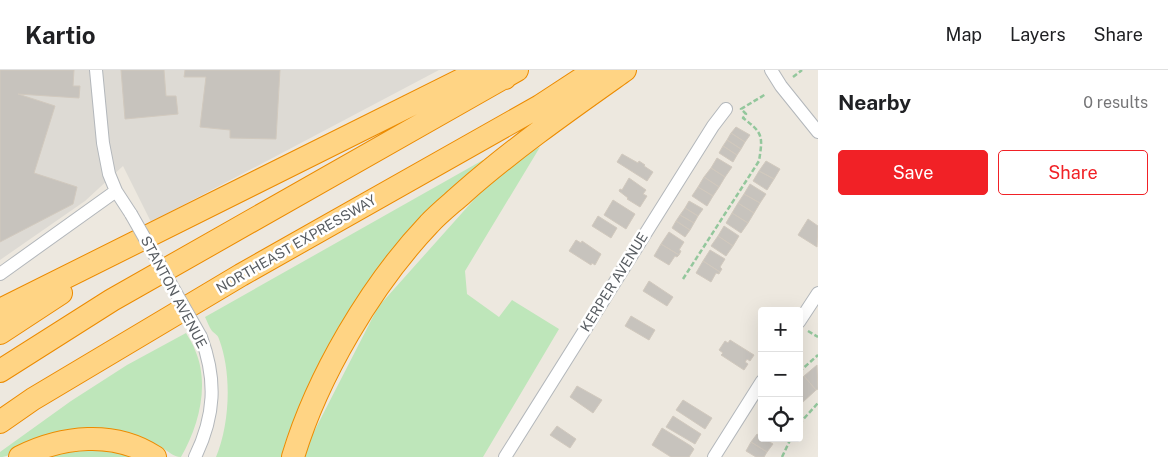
<!DOCTYPE html>
<meta charset="utf-8">
<style>
:root{--surface:#fff;--page:#f6f6f6;--text:#202124;--muted:#757577;--line:#e0e0e0;--accent:#f12126}
body{margin:0;font-family:"Public Sans",sans-serif;background:var(--page);color:var(--text)}
.controls{position:absolute;right:15px;bottom:15px;display:grid;overflow:hidden;border-radius:5px;box-shadow:0 5px 20px #0002}
.controls button{width:45px;height:45px;display:grid;place-items:center;padding:0;border:0;border-bottom:1px solid var(--line);background:var(--surface);color:var(--text);font:25px sans-serif}
.list{margin:0;padding:0;list-style:none}
h2{display:flex;justify-content:space-between;align-items:center;height:65px;margin:0;padding:0 20px;font-size:21px}
h2 small{font-size:16px;font-weight:400;color:var(--muted)}
.actions{display:flex;gap:10px;padding:15px 20px}
.actions a{flex:1;padding:11px 0;border:1px solid var(--accent);border-radius:5px;text-align:center;font-size:18px;color:var(--accent)}
.actions .main{background:var(--accent);color:#fff}
.icon{flex:none;width:28px;height:28px;fill:none;stroke:currentColor;stroke-width:2;stroke-linecap:round;stroke-linejoin:round}
.map{position:relative;flex:none;width:818px;height:387px;overflow:hidden}
header{display:flex;align-items:center;gap:30px;box-sizing:border-box;height:70px;padding:0 25px;background:var(--surface);border-bottom:1px solid var(--line)}
header strong{font-size:24px}
nav{display:flex;gap:28px;margin-inline-start:auto;font-size:18px}
main{display:flex}
aside{flex:1;background:var(--surface)}
.map>svg:first-child{display:block}
</style>
<header>
<strong>Kartio</strong>
<nav><a>Map</a><a>Layers</a><a>Share</a></nav>
</header>
<main>
<div class="map">
<svg width="818" height="387" viewBox="0 0 818 387">
<rect width="100%" height="100%" fill="#ede8df"/>
<path fill="#dddad4" d="M0 0H439L151 152 123 96 85 131 0 190Z"/>
<path fill="#bee6ba" d="M540 77 465 201 467 224 499 247 512 230 559 259 483 387H301L378 237 504 96Z
M483 90 486 94 319 294 287 367 281 387H216C230 354 232 303 219 269 218 265 215 264 212 261 209 257 207 251 205 247Z
M186 263C189 268 193 274 195 280 210 314 199 356 181 387 173 387 169 381 162 378 143 369 124 360 104 359 79 357 52 360 29 371 18 376 13 387 0 387V382L71 331 127 295Z
M68 379 122 381 133 387H48Z"/>
<path fill="#c7c3bd" stroke="#d1c9be" d="M0 0H74L73 16H80L79 28 18 24 55 36 34 103 77 117 73 134 0 172Z
M121 0H164L166 26H176L178 44 125 49Z
M185 0H280L276 69 230 68V60L200 57 206 7H184Z
M736 57 750 65 745 72 731 63Z
M731 63 745 72 741 79 727 70Z
M727 70 741 79 737 85 723 76Z
M723 76 737 85 733 92 719 83Z
M622 84 638 93 639 91 645 95 644 96 653 102 647 111 617 92Z
M717 88 732 97 725 107 711 98Z
M766 91 780 99 774 109 759 101Z
M711 98 725 107 719 117 704 107Z
M759 101 774 109 767 120 753 111Z
M704 107 719 117 713 126 698 117Z
M629 108 646 120 643 124 647 126 640 137 627 129 628 128 619 121 620 119 622 120Z
M750 114 766 124 760 133 744 124Z
M698 117 713 126 707 136 692 126Z
M744 124 760 133 754 143 738 133Z
M613 130 635 144 626 159 604 145Z
M689 131 703 139 698 146 685 138Z
M738 133 754 143 748 153 732 143Z
M685 138 698 146 694 153 680 145Z
M732 143 748 153 741 163 726 153Z
M680 145 694 153 690 160 676 151Z
M598 146 617 158 611 168 592 156Z
M808 149 818 156 817 177 798 165Z
M676 151 690 160 685 167 672 158Z
M724 156 739 166 733 176 718 166Z
M669 162 684 172 679 180 681 181 679 185 661 174Z
M718 166 733 176 726 186 711 176Z
M576 170 581 173 582 171 601 184 595 195 592 193 591 195 569 181Z
M661 174 679 185 677 187 675 186 669 195 654 186Z
M710 180 725 189 720 197 722 199 720 202 703 191Z
M703 191 720 202 719 204 716 203 711 212 696 203Z
M649 211 673 227 667 236 643 221Z
M631 246 655 260 649 270 625 256Z
M730 270 754 285 750 291 747 289 745 292 748 294 744 300 721 285 723 283 719 280 725 271 728 273Z
M817 295 818 319 816 320 804 306Z
M804 306 816 320 803 332 799 328V311Z
M577 316 602 330 593 343 570 327Z
M683 330 712 348 705 359 676 340Z
M673 346 701 364 695 374 666 357Z
M557 356 576 369 570 378 550 365Z
M662 358 691 376 694 379 689 387H671L652 375Z
M757 364 773 374 767 382 751 372Z
M751 372 767 382 764 387H756L746 381Z"/>
<g fill="none" stroke-linecap="round" stroke-linejoin="round">
<g stroke="#b3b7bb" stroke-width="14">
<path id="minor" d="M96 0 103 73 109 104 116 121 131 144
M771 0 781 16 818 62
M0 204 116 121
M799 252 818 223
M195 387C215 346 217 310 201 267
M505 387 713 56 726 39
M714 387 762 311"/>
</g>
<g stroke="#ec8b00" stroke-width="24">
<path id="motorway" d="M0 240 469 6 505 8
M0 263 61 223
M0 301 112 230 517 0
M0 352 33 329 241 205 540 36 595 0
M20 387C62 366 114 360 155 387
M293 387C317 307 371 215 429 154 439 143 452 133 463 123 514 78 570 39 625 0"/>
</g>
<path stroke="#93c79c" stroke-width="2.5" stroke-dasharray="5 2.5" stroke-linecap="butt" d="M793 7 802 0
M683 209 759 91C763 66 763 63 743 48L746 44 741 39 766 24
M808 261 818 267
M799 302 818 285
M799 354 818 333
M782 387 791 368"/>
<use href="#minor" stroke="#fff" stroke-width="12"/>
<use href="#motorway" stroke="#ffd484" stroke-width="22"/>
<g stroke="#b3b7bb" stroke-width="14" stroke-linecap="butt">
<path id="minor-bridge" d="M131 144 201 267"/>
</g>
<use href="#minor-bridge" stroke="#fff" stroke-width="12"/>
</g>
<g text-anchor="middle" dominant-baseline="central" stroke-width="5" stroke-linejoin="round" paint-order="stroke">
<g font-size="14" fill="#585d62" stroke="#fff">
<text transform="translate(296 174) rotate(-30)">NORTHEAST EXPRESSWAY</text>
<text transform="translate(614 212) rotate(-58)">KERPER AVENUE</text>
<text transform="translate(174 222) rotate(62)">STANTON AVENUE</text>
</g>
</g>
</svg>
<div class="controls">
<button>+</button>
<button>−</button>
<button><svg class="icon" aria-label="locate" viewBox="0 0 24 24"><circle cx="12" cy="12" r="6"/><path d="M12 2v4M12 18v4M2 12h4M18 12h4"/></svg></button>
</div>
</div>
<aside>
<h2>Nearby<small>0 results</small></h2>
<ul class="list">
</ul>
<div class="actions"><a class="main">Save</a><a>Share</a></div>
</aside>
</main>
